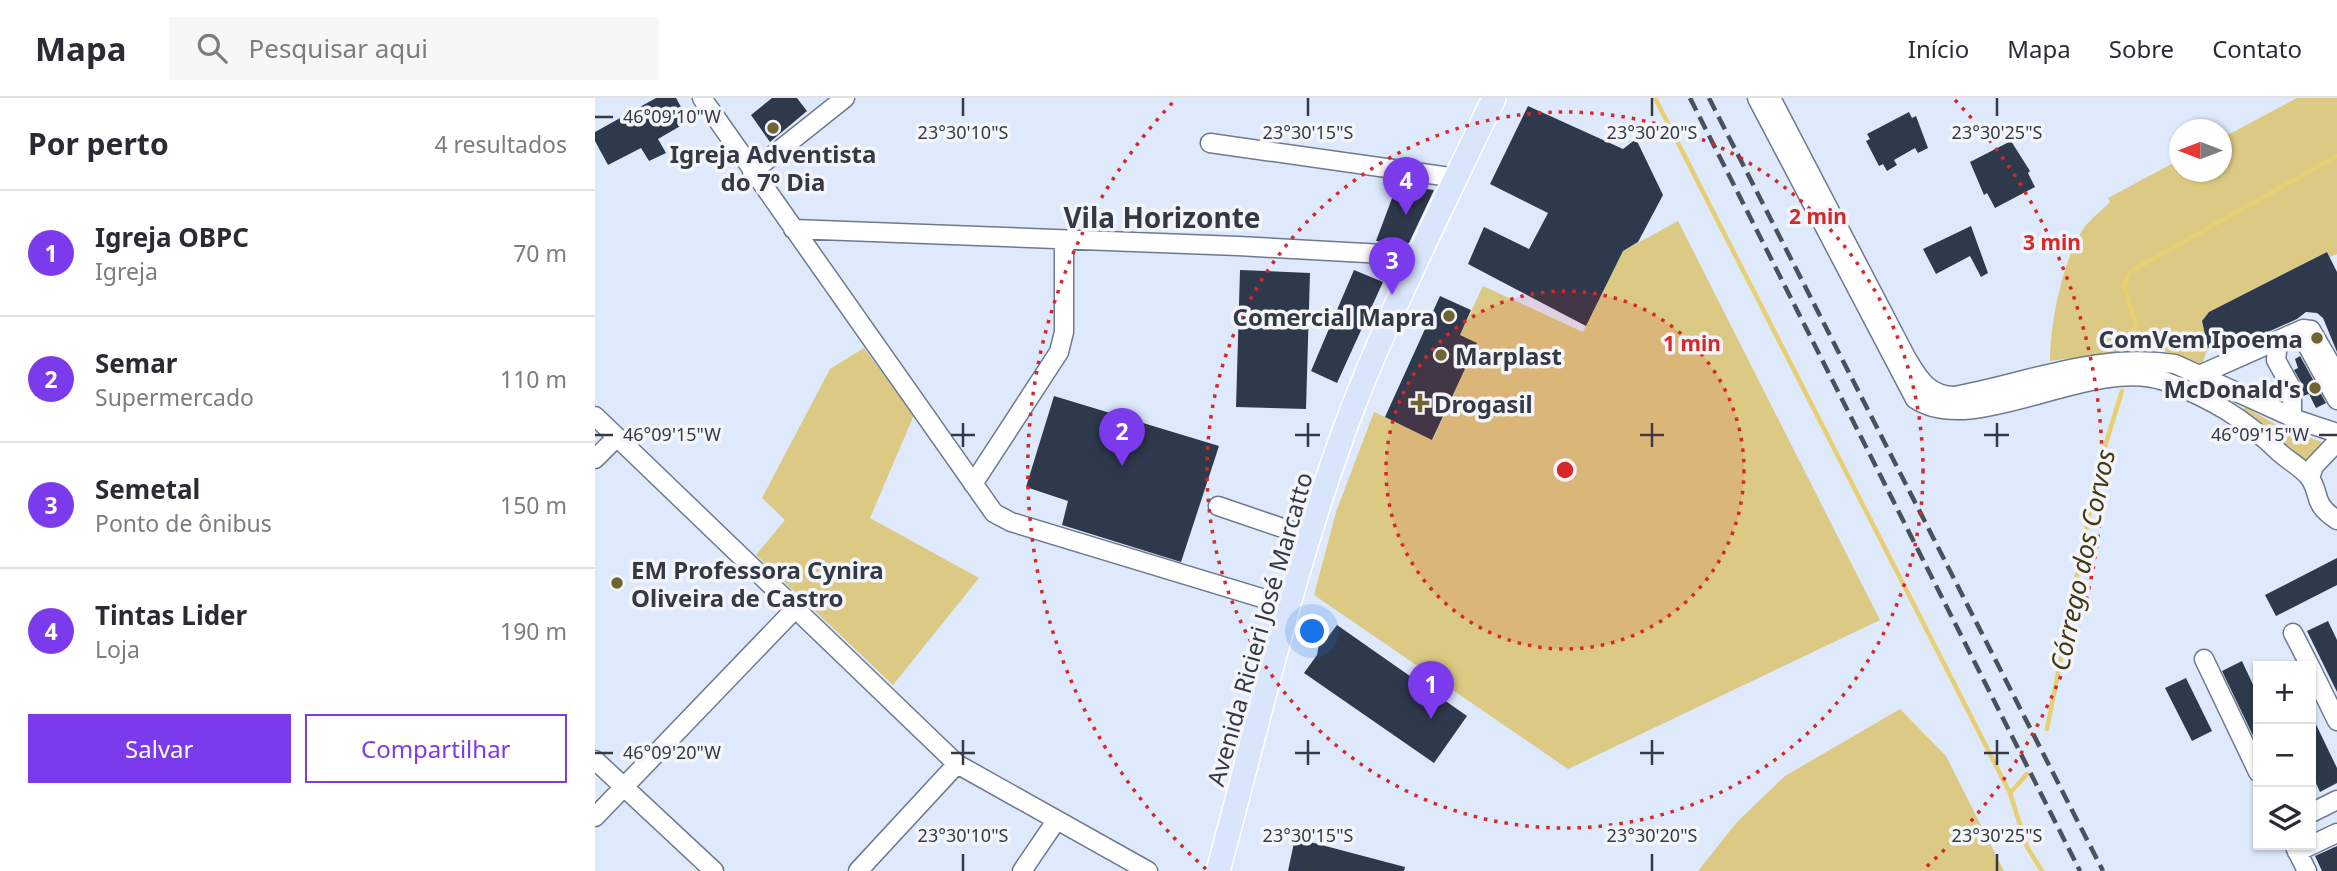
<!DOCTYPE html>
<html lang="pt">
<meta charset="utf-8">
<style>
:root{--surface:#fff;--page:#f7f7f7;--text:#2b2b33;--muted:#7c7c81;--line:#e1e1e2;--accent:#7c3aed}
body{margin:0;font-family:"Noto Sans",sans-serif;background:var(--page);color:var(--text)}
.controls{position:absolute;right:21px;bottom:21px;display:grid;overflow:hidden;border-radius:0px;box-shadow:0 2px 5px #0004}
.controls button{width:63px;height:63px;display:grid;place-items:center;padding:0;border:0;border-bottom:2px solid var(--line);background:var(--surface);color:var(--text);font:35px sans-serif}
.compass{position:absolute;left:1574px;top:21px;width:63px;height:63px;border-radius:50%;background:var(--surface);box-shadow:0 2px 5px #0004;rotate:270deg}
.you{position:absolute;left:718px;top:534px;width:24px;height:24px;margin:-18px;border:5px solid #fff;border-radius:50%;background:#1a73e8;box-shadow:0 0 0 10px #1a73e833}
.badge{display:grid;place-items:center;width:46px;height:46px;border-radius:50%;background:var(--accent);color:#fff;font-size:23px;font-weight:700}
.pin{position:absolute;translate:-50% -58px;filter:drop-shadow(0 2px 4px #0008)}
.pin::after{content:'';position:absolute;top:37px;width:24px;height:21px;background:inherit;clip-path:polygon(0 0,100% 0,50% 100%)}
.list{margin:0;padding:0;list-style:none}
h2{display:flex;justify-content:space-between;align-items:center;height:91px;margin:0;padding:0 28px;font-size:30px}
h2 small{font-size:23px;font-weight:400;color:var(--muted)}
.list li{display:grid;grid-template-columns:46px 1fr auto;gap:21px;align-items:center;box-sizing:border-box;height:126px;padding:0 28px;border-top:2px solid var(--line)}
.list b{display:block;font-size:26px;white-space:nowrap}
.list p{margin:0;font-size:23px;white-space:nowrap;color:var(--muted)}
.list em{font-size:23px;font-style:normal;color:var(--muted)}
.actions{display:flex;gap:14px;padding:21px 28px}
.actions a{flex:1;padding:16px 0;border:2px solid var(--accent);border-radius:0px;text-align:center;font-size:24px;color:var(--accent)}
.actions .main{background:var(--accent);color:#fff}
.icon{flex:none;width:38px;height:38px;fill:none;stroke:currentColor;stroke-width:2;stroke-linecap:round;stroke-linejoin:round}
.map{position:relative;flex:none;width:1742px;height:773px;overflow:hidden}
header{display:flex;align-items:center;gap:42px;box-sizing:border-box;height:98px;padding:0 35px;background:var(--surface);border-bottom:2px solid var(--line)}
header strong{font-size:33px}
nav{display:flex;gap:38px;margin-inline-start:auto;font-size:24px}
.search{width:490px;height:63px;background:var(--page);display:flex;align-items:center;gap:18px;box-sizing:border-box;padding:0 24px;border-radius:0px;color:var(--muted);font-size:26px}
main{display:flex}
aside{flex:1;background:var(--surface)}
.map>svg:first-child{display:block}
</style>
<header>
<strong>Mapa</strong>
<div class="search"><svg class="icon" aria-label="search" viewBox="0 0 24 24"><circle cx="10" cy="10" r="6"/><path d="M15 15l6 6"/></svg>Pesquisar aqui</div>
<nav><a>Início</a><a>Mapa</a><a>Sobre</a><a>Contato</a></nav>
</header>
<main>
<aside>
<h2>Por perto<small>4 resultados</small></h2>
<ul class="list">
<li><span class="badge">1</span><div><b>Igreja OBPC</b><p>Igreja</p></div><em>70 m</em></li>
<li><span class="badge">2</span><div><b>Semar</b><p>Supermercado</p></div><em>110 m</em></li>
<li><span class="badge">3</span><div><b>Semetal</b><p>Ponto de ônibus</p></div><em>150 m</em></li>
<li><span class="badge">4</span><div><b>Tintas Lider</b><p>Loja</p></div><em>190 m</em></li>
</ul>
<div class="actions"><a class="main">Salvar</a><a>Compartilhar</a></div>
</aside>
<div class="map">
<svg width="1742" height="773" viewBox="0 0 1742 773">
<rect width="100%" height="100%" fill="#dee9fc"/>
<path fill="#dcca84" d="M1702 0H1742V156L1735 159 1732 154 1614 214 1607 223 1613 250 1607 266 1557 249 1455 263C1455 226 1468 157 1491 127 1498 119 1507 112 1515 104L1513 100 1584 62V74H1626L1627 40Z
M1083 123 1285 522 973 671 719 497 741 414 779 314 838 342 881 245 865 237 888 188 988 234 1028 153Z
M269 250 319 317 275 420 384 480 298 587 161 457 190 422 167 400 235 271Z
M1650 309 1689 331 1727 344 1729 348 1711 371 1680 335 1648 311Z
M1305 611 1351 658 1409 773H1103L1142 724 1190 678Z"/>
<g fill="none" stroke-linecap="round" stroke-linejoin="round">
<path stroke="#e7cf73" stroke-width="4.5" d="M1060 0 1415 695 1432 749 1447 773
M1529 250 1541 228 1529 187 1536 173 1742 58
M1452 631 1503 371 1527 293
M1415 695 1432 676"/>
</g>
<path fill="#2f394c" d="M61 0H81L94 23 63 41 71 55 54 63 46 50 13 67 0 43V34Z
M177 0H202L212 13 175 44 156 17Z
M933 8 1028 51 1041 41 1068 97 1043 144 1028 153 991 228 873 166 889 129 934 151 953 115 895 86Z
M1314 14 1317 20 1321 18 1333 50 1323 55 1320 50 1299 62 1302 67 1292 73 1288 66 1284 68 1271 43 1275 41 1272 36Z
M1416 43 1435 73 1433 75 1440 89 1400 110 1392 95 1389 97 1375 64Z
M802 87 839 92 814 145 781 143Z
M1376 128 1393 175 1386 179 1375 158 1341 176 1328 151Z
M1732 154 1742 174V254L1728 220 1722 215 1711 214 1702 221 1628 254 1613 250 1607 223 1614 214Z
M645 172 715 175 711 311 641 309Z
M759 172 788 184 742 285 716 273Z
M845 198 876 212 865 237 882 245 837 342 790 319Z
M1705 258 1731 305 1721 310 1714 296 1708 298 1707 286 1699 272 1703 270 1700 261Z
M459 298 624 348 586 464 467 427 473 403 431 389Z
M1742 460V487L1681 518 1670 497Z
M1733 523 1742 542V594L1712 533Z
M742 527 872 618 839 665 709 575 722 557 725 540 730 543Z
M1647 563 1660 591 1663 589V648L1627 573Z
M1591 580 1617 633 1597 643 1570 590Z
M1716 616 1742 670V685L1725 694 1716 674Z
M700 740 810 769 809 773H693Z
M1742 748V773H1727L1720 758Z"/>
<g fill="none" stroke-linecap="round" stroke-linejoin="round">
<g stroke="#6d798f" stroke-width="21">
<path id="minor" d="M107 0 399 415 416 424 693 508
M1162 0 1320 301C1380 341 1495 258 1569 283 1616 300 1650 321 1685 355 1694 363 1707 370 1714 379 1727 396 1715 404 1742 422
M1176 0 1312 261C1324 281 1334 298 1360 298 1434 284 1504 254 1580 266L1703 322 1742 335
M615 45 862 80
M157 74 250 0
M198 131 643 148 825 158
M1602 278 1708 231 1716 232 1742 277
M0 318 362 666 553 773
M1697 319V291L1681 262 1683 245 1701 237 1707 238 1742 302
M0 361 22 339
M1715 380 1719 368 1742 344
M378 386 464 254 469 234V143
M623 408 714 439
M1698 535 1715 568
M1609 561 1663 674
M1716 570 1742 623
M0 662 119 773
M1716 715 1742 702
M0 719 199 512
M1699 747 1712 773
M1702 754 1742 735
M263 773 362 666
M427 773 461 723"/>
</g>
<g stroke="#fff" stroke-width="26">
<path id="major" d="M623 773C666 615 702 452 762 299 802 198 852 99 899 0"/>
</g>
<use href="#minor" stroke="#fff" stroke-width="18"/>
<use href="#major" stroke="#d9e5fb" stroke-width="23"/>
<path stroke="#4a515b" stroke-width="4.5" stroke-dasharray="14 7" stroke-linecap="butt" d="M1095 0 1485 773
M1114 0 1508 773"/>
</g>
<path fill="none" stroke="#343a43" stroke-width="2.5" d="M368 0V18M713 0V18M1057 0V18M1402 0V18M0 19H18M368 325V349M713 325V349M1057 325V349M1402 325V349M0 337H18M356 337H380M700 337H725M1045 337H1069M1389 337H1414M1724 337H1742M368 642V667M713 642V667M1057 642V667M1402 642V667M0 655H18M356 655H380M700 655H725M1045 655H1069M1389 655H1414M368 756V773M713 756V773M1057 756V773M1402 756V773"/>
<circle cx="970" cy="372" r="179" fill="#d62828" fill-opacity=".12"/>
<g fill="none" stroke="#d62828" stroke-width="3.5" stroke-dasharray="3.5 7">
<circle cx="970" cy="372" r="179"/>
<circle cx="970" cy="372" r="358"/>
<path d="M611 771A537 537 0 0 1 580 2M1360 2A537 537 0 0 1 1329 771"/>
</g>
<g fill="#716431" stroke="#f3f5fa" stroke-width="2.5">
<circle cx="178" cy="30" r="7"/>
<circle cx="854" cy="218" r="7"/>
<circle cx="1722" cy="240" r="7"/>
<circle cx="846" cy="257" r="7"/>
<circle cx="1720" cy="290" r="7"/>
<path d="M821.5 294.5h7v7h7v7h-7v7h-7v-7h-7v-7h7z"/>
<circle cx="22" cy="485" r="7"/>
</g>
<g text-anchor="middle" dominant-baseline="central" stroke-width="7" stroke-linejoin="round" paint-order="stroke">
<g font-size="24" font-weight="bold" fill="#343a43" stroke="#f3f5fa" text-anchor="end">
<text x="178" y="55" text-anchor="middle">Igreja Adventista<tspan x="178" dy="28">do 7º Dia</tspan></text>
<text x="840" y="218">Comercial Mapra</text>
<text x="1708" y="240">ComVem Ipoema</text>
<text x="860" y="257" text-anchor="start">Marplast</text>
<text x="1706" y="290">McDonald's</text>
<text x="839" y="305" text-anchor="start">Drogasil</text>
<text x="36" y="471" text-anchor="start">EM Professora Cynira<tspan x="36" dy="28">Oliveira de Castro</tspan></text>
</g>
<g font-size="24" fill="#343a43" stroke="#f3f5fa">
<text transform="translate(664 531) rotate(-74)">Avenida Ricieri José Marcatto</text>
</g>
<g font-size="26" font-style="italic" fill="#423910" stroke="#f3f5fa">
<text transform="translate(1487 462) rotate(-78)">Córrego dos Corvos</text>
</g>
<g font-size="28" font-weight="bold" fill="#343a43" stroke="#f3f5fa">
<text x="567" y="119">Vila Horizonte</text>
</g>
</g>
<g font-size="18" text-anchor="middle" fill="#343a43" stroke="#f3f5fa" stroke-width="7" stroke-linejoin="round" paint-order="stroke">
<text x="77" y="25">46°09'10"W</text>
<text x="368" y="41">23°30'10"S</text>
<text x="713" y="41">23°30'15"S</text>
<text x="1057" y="41">23°30'20"S</text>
<text x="1402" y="41">23°30'25"S</text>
<text x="1665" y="343">46°09'15"W</text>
<text x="77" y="343">46°09'15"W</text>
<text x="77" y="661">46°09'20"W</text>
<text x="368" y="744">23°30'10"S</text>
<text x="713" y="744">23°30'15"S</text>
<text x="1057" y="744">23°30'20"S</text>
<text x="1402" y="744">23°30'25"S</text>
</g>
<circle cx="970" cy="372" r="10" fill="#d62828" stroke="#f3f5fa" stroke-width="3.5"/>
<g font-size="21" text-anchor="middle" font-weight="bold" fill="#d62828" stroke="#f3f5fa" stroke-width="7" stroke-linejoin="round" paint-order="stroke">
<text x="1223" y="126">2 min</text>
<text x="1457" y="152">3 min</text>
<text x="1097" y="253">1 min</text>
</g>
</svg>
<div class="controls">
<button>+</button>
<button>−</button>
<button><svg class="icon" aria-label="layers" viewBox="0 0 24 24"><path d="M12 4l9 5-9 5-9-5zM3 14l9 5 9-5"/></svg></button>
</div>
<svg class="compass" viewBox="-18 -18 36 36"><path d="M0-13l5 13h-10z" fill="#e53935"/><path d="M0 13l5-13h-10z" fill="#7c7c81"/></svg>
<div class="you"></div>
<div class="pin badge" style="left:836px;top:621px">1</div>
<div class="pin badge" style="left:527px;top:368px">2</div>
<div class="pin badge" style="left:797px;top:197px">3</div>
<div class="pin badge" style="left:811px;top:117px">4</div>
</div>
</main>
